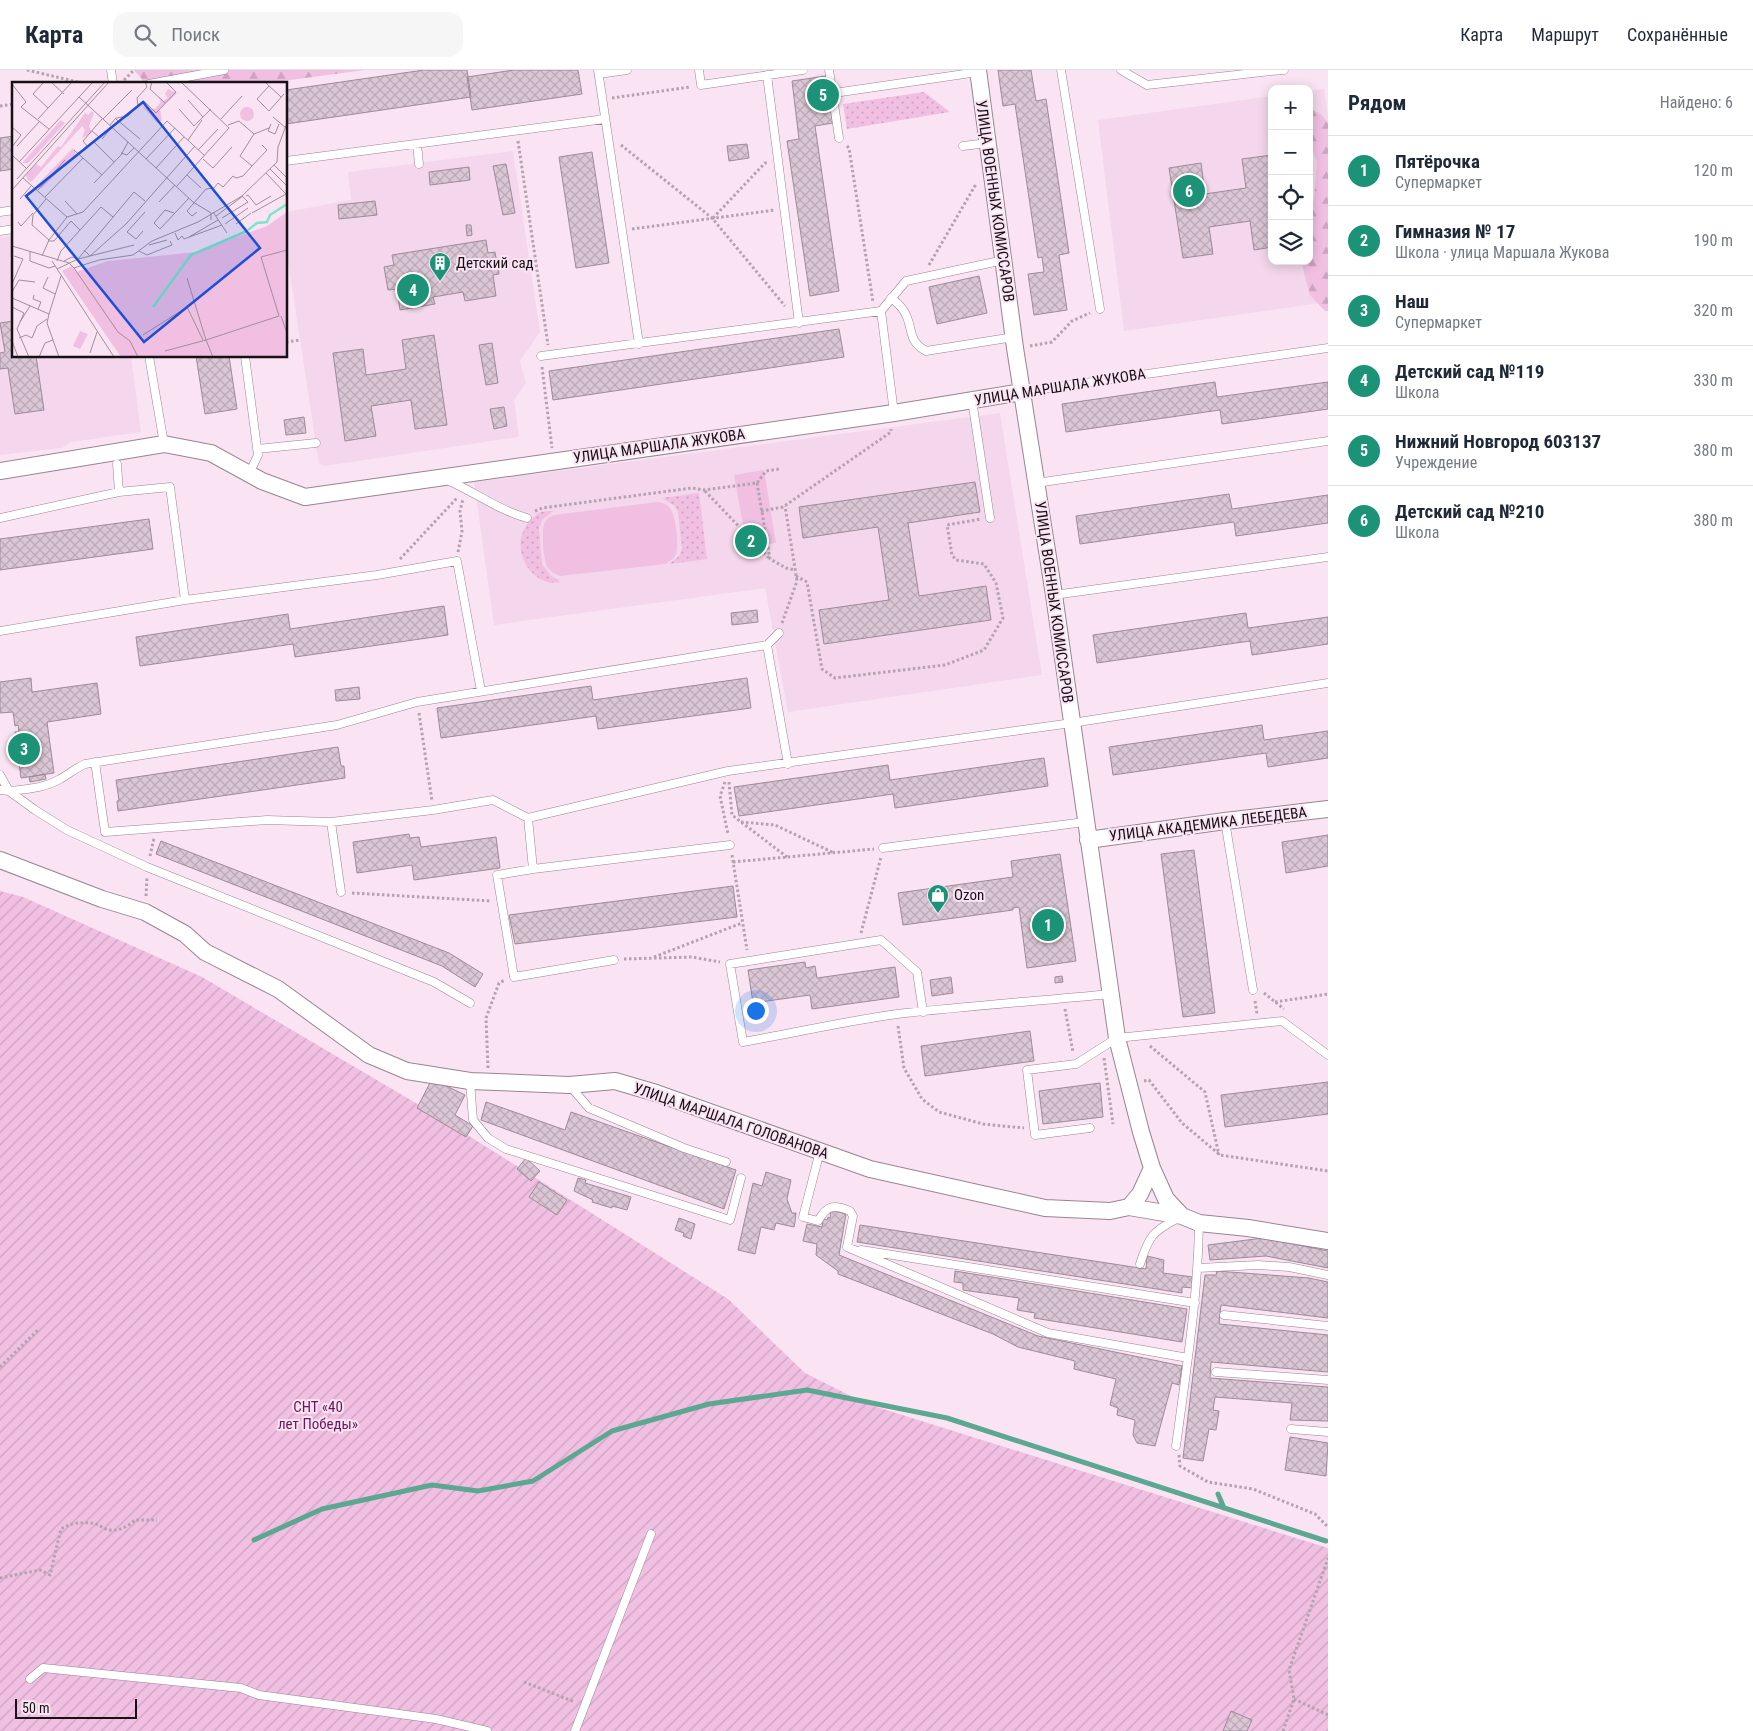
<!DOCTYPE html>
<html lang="ru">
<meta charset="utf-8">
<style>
:root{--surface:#fff;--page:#f6f6f7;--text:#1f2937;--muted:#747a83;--line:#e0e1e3;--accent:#1c9377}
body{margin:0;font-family:"Roboto Condensed",sans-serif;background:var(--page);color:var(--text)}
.controls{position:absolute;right:15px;top:15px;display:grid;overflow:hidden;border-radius:10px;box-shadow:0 2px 12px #0003}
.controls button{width:45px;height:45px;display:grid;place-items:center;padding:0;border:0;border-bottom:1px solid var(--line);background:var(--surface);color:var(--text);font:25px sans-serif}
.scale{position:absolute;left:15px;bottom:12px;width:122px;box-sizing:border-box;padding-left:5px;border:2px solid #171015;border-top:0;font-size:14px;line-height:18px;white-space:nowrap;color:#171015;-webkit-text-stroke:4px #fae4f3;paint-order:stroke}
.you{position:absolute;left:755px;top:940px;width:18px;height:18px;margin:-12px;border:4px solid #fff;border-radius:50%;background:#1a73e8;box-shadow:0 0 0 8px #1a73e833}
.badge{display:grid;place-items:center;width:32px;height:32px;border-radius:50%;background:var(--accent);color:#fff;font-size:16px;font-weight:700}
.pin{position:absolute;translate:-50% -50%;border:2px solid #fff;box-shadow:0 1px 5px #0006}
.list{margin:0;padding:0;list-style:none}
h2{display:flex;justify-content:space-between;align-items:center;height:65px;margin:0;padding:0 20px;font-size:21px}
h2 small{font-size:16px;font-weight:400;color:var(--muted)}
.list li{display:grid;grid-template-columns:32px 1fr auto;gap:15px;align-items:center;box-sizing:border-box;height:70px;padding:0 20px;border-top:1px solid var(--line)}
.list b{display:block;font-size:19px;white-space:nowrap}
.list p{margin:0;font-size:16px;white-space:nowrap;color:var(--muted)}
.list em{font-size:16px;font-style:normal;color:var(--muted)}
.icon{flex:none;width:28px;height:28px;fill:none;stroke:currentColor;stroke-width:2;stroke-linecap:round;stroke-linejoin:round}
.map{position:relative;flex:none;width:1328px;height:1661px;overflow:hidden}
header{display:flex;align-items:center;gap:30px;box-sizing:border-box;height:70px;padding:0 25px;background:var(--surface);border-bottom:1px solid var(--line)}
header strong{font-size:24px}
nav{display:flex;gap:28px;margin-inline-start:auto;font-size:18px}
.search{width:350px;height:45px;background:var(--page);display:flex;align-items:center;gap:12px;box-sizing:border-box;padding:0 18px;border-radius:15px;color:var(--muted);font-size:19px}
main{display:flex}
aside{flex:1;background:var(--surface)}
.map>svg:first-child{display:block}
</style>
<header>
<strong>Карта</strong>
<div class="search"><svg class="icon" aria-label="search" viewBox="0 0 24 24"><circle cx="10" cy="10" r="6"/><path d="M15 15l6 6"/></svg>Поиск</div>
<nav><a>Карта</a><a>Маршрут</a><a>Сохранённые</a></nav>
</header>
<main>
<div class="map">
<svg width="1328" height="1661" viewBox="0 0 1328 1661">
<defs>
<pattern id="grass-dots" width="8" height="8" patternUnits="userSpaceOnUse" patternTransform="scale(1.25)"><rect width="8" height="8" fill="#f0bfe2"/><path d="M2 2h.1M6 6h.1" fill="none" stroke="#cda3c1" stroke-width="1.8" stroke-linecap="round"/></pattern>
<pattern id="forest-firs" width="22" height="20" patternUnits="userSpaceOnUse" patternTransform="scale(1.25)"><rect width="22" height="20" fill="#f0bfe2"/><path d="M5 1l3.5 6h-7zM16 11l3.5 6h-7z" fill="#cda3c1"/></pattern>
<pattern id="garden-furrows" width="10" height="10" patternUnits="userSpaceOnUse" patternTransform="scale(1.25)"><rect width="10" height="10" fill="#f0bfe2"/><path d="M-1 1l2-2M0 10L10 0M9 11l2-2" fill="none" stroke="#cda3c1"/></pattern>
<pattern id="building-cross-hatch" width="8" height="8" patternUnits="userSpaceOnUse" patternTransform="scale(1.25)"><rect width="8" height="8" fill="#dbc6d5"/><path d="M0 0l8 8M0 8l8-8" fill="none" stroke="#bba9b6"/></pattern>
</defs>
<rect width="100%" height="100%" fill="#fae4f3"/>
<path fill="#f4d7ec" d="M1324 19 1328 46V232L1124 261 1098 50 1272 26V191H1309V21Z
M513 81 540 262 520 291 526 313 514 330 519 367 325 396 319 394 286 178V142L351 130 348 102Z
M14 166V286H131L141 362 71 372 62 378 0 385V167Z
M1000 343 1042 605 788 642 765 518 494 555 474 412Z"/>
<path fill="url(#grass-dots)" d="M924 22 950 42 847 59 843 34Z
M699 423 707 489 669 494 679 486 682 479 678 442 675 436 662 428Z
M553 441 542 450 539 458 542 494 551 506 559 510V513C555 512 550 513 547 512 524 505 513 475 526 456 529 451 535 445 541 442 544 441 549 441 553 441Z"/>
<path fill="url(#forest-firs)" d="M134 0H365L260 14H146Z
M1309 38 1322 45 1328 53V241H1325L1310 225 1301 191H1309V146L1314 130 1317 92 1309 69Z"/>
<path fill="url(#garden-furrows)" d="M0 821 23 827 202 907 426 1039 728 1229 805 1303 867 1334 1328 1478V1661H0Z"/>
<path fill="#f0bfe2" d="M764 400 776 473 747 477 734 405Z
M658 432C664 433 668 435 671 440 676 447 679 476 676 484 674 489 670 491 665 494L560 506C554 504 550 501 547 496 543 490 541 458 545 452 547 448 551 446 554 445Z"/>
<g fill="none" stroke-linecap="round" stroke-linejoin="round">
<path stroke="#5ba792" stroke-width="5" d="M1218 1424 1224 1438
M254 1470 322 1439 432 1415 478 1421 533 1411 612 1361 709 1334 807 1320 947 1348 1326 1471"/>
</g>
<path fill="url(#building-cross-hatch)" stroke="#9e8a98" d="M424 0H467L471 27 286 54V20Z
M514 0H578L582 24 472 40 467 7Z
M998 0H1031L1036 31 1046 29 1069 183 1059 185 1067 240 1034 245 1028 204 1044 202 1042 187 1038 188 1015 34 1003 36Z
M826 6 833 53 815 56 839 221 810 226 787 71 799 69 792 11Z
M14 66V99L0 101V68Z
M747 74 749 88 729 91 727 76Z
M592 82 609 193 576 198 559 87Z
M1272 85V177L1254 180 1250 151 1209 157 1213 184 1183 188 1169 98 1201 93 1205 124 1246 118 1242 89Z
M506 94 515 143 503 145 493 96Z
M469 97 470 110 430 115 429 102Z
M375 131 377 145 339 149 338 135Z
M466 155H471L472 165 467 166Z
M486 170 488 183 495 182 499 204 493 205 496 226 465 231 463 222 433 227 435 234 400 240 397 219 388 220 384 197 394 195 392 185Z
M979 206 987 243 937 254 929 217Z
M14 251V286H36L44 340 15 344 8 298 0 299V283L5 282 0 253Z
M839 259 844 287 553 330 549 301Z
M434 265 447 355 415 359 411 330 371 336 376 366 345 371 333 283 363 279 366 305 406 299 402 270Z
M492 273 498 313 486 315 479 275Z
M196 286H229L237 339 205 344Z
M1215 312 1217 327 1328 312V339L1222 354 1220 340 1066 362 1062 334Z
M504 337 507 356 494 359 490 339Z
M304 347 306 363 286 365 284 350Z
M975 412 980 442 908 453 919 526 986 516 991 550 824 574 819 540 889 530 878 457 803 468 799 437Z
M1229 424 1232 439 1328 425V453L1236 466 1234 452 1080 474 1076 446Z
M149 449 153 479 0 500V469Z
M444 536 448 565 295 587 293 574 140 596 136 567 288 544 290 559Z
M757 540 758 552 732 555 731 543Z
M1246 543 1248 558 1328 547V574L1252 585 1250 571 1097 593 1093 565Z
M31 608 32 622 97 613 101 644 47 652 54 703 21 708 15 662H19L18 655 15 656 13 642 0 643V612Z
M747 608 751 638 598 659 596 646 441 668 437 638 591 616 593 630Z
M359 617 360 629 336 631 335 620Z
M1262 655 1264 670 1328 661V688L1268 697 1266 683 1113 705 1109 677Z
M338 677 341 696H344L345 708 118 741 117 731 119 730 116 710Z
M1044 688 1048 716 895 738 893 724 739 746 734 717 888 695 890 710Z
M45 704 46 709 30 712 29 707Z
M409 764 410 768 419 767 421 777 496 767 500 798 414 810 412 795 357 803 353 772Z
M1328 765V796L1286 803 1282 772Z
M161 771 449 883 483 904 475 917 442 896 156 784Z
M1194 780 1215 943 1183 947 1161 784Z
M1060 784 1076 891 1027 898 1019 837 1013 838V840L903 855 898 823 1013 807 1011 791Z
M733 816 737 847 515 874 509 845Z
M805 892 806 898 815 896 817 908 895 897 899 927 812 939 810 925 753 933 748 900Z
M1062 906 1063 912 1055 913V907Z
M951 907 953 923 932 926 930 910Z
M1030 961 1034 991 925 1006 921 976Z
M432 1009 465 1025 455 1045 473 1056 466 1067 417 1038Z
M1328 1012V1044L1225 1057 1221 1025Z
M1100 1013 1103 1047 1043 1054 1039 1021Z
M486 1032 565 1060 571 1042 736 1100 724 1139 481 1050Z
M526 1088 540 1101 531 1111 517 1099Z
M766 1102 791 1110 787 1129 792 1143H796L795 1152 794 1157 776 1153 774 1160 761 1157 755 1184 738 1180 753 1113 762 1116Z
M578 1108 586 1110 585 1113 631 1127 627 1140 612 1136V1138L592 1132 593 1130 574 1121Z
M539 1112 567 1130 557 1145 529 1127Z
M831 1140 846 1144 839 1185 1038 1266 1182 1296 1179 1315 1172 1313 1155 1376 1137 1373 1133 1365 1135 1350 1117 1345 1118 1338 1110 1335 1116 1309 1074 1299 1075 1291 1018 1277 993 1264 838 1204V1201L816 1185 817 1174 803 1171 807 1154 822 1157 823 1149 827 1150 828 1147 830 1148Z
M679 1148 695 1154 691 1169 683 1166 684 1163 675 1160Z
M860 1155 1146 1199 1147 1186 1164 1190 1163 1203 1193 1207V1218L1182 1217V1223L857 1172Z
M1263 1168 1328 1181V1198L1266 1186 1210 1190 1208 1175Z
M955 1201 1187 1239 1182 1272 1034 1248 1035 1243 1017 1240 1019 1228 963 1220V1213L954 1212Z
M1217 1201 1309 1208 1328 1212V1248L1221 1235 1219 1254 1328 1265V1302L1211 1292 1210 1308 1328 1317V1351L1290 1350 1292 1333 1215 1327 1213 1340 1219 1341 1216 1360 1209 1359 1203 1391 1183 1388 1205 1205H1216Z
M1290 1367 1328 1373 1326 1406 1285 1400Z
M1231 1641 1252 1650 1247 1661H1223Z"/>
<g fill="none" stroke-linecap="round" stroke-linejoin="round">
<g stroke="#988492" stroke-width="9">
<path id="service" d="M111 0 113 14
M598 0 639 274
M699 0 701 15 803 0
M829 0 839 68
M1061 0 1100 239
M1121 0 1147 15 1271 1 1272 0
M1271 1 1284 0
M599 4 627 0
M767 5 799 253
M149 14 224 0
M841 22 978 2
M417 74 419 94
M963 76 988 73
M286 91 605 49
M0 142 14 140
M0 161 14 159
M891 228C898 233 904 239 907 247 913 263 909 271 926 281L1014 267
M881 241 894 343
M149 286 164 374
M245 286 258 385 249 404
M541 286 881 241 906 211 1004 190
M1022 322 1328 278
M972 330 990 448
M257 379 316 373
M117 394 119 422
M447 410C475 422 498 440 527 448
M1036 413 1328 371
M0 448 119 422 170 417 185 530
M1054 525 1328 487
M0 561 185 530 377 505 457 491 481 621
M767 575 779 563
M95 692 105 762 267 750 331 752 433 740 493 730 528 748 728 701 1072 653 1328 613
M0 705 9 721C27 719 45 718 60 709 69 704 76 698 85 694L337 655 417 632 767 575 788 694
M0 720 9 721 35 740 67 760 147 797 434 912 470 933
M528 748 533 799
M1225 751 1253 920
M331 752 341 822
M883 778 1085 752
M614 890 514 907 497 805 533 799 730 775
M923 942 917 902 881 870 730 894 743 972C794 963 846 951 897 944 968 936 1039 931 1110 924
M470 1011 473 1050 488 1068 506 1079 730 1150 741 1108
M570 1016 589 1038 684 1078 726 1092
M1090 1058 1035 1065 1027 1000 1076 994 1117 968 1282 951 1328 985
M820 1081 803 1147 818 1151C827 1135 834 1134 850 1141L853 1146 847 1177
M847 1177 1048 1263 1188 1288
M861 1180 1195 1233
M1140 1194C1149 1166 1152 1162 1178 1148
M1198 1198 1258 1195 1289 1197 1328 1205
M1224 1245 1328 1256
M1216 1302 1328 1310
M1291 1359 1328 1362
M1176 1376C1186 1301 1198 1228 1199 1153
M30 1609 43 1598 241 1618 259 1625 436 1649 487 1661
M575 1661 651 1464"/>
</g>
<g stroke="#988492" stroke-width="18">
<path id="minor" d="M978 0 1015 278 1054 525 1117 968 1141 1062 1152 1098 1166 1129 1182 1146
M0 401 164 374 211 383 262 411 305 427 894 343 1022 322
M1088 770 1225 751 1328 739
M0 790 102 829 145 842 185 864 205 882 278 919 369 985 407 1001 470 1011 569 1015 615 1011 656 1023 870 1099 1045 1138 1110 1141 1129 1137 1182 1146 1199 1153 1248 1158 1328 1171
M1129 1137 1140 1124 1152 1098"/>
</g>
<path stroke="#b4a2ae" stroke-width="3" stroke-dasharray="2.5 2.5" stroke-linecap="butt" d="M27 0 86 14
M124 10 134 0
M612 28 690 17
M0 36 14 34
M518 71 548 275
M621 75 712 148 785 236
M847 76 849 78 873 232
M713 148 765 93H768
M632 159 775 140
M929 195 976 114
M286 272 300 270
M1030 276 1052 272 1072 251 1090 243
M542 297 552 378
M757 413 770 489 786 498 795 500
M705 421 770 489
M535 441 542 438 692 418 704 420 757 413 766 401 779 399
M761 441 783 437 891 362V359
M458 482 462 462 460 441 463 429
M400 489 457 428
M796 506 807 512 822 599 835 608 945 595 984 580 1003 548 996 513 984 494 956 490 952 485 947 455 981 449
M782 553 797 511 785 436
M419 643 432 731
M725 712 720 726 728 764
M729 712 732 745 787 787
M741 752 775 755 834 783
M732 785 747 880
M150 786 154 768
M733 792 874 779
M352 823 491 831
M146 826 147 807
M861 863 881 787
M654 887 742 853
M624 889 692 887 720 892
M1264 923 1284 939
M1255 931 1257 944
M1275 932 1328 924
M1065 939 1073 982
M898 956 904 998 922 1029 939 1042 983 1054 1024 1058
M1150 976 1205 1022 1219 1085
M1104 988 1113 1054
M488 998 486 948 499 913 505 910
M1144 1011 1149 1010 1182 1053 1220 1085 1328 1101
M0 1297 39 1259
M1179 1385 1180 1396 1208 1412 1253 1419 1315 1444 1328 1457
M0 1508 40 1500 50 1505 61 1459C70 1453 81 1452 91 1453 97 1453 101 1457 106 1459 116 1463 127 1457 135 1450H157
M524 1612 575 1632
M1294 1629 1328 1645
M1283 1661 1294 1629 1289 1600 1328 1488"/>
<use href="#service" stroke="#fff" stroke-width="8"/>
<use href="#minor" stroke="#fff" stroke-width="16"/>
</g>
<defs>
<g id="building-pin" transform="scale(1.125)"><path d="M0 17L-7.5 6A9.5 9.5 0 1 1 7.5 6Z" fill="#1c9377" stroke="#fae4f3"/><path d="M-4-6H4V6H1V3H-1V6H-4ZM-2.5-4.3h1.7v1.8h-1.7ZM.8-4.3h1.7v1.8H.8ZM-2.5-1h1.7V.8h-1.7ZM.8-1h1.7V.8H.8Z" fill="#fff"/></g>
<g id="shop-pin" transform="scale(1.125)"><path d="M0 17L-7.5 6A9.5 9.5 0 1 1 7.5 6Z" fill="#1c9377" stroke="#fae4f3"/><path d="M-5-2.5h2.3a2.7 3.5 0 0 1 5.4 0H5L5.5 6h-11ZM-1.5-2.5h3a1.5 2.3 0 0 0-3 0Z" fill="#fff"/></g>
</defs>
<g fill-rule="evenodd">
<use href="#building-pin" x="440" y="193"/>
<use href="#shop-pin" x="938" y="825"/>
</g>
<g text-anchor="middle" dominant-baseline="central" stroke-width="4" stroke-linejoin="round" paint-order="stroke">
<g font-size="15" fill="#171015" stroke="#fae4f3">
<text transform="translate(995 131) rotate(82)">УЛИЦА ВОЕННЫХ КОМИССАРОВ</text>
<text transform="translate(1060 317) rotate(-9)">УЛИЦА МАРШАЛА ЖУКОВА</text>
<text transform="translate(659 376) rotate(-8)">УЛИЦА МАРШАЛА ЖУКОВА</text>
<text transform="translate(1054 532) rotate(82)">УЛИЦА ВОЕННЫХ КОМИССАРОВ</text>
<text transform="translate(1208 754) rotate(-7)">УЛИЦА АКАДЕМИКА ЛЕБЕДЕВА</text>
<text transform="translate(731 1051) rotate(19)">УЛИЦА МАРШАЛА ГОЛОВАНОВА</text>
</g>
<g font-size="15" fill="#171015" stroke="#fae4f3" text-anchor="start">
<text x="456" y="193">Детский сад</text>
<text x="954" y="825">Ozon</text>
</g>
<g font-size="15" fill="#6b135b" stroke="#fae4f3">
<text x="318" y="1337">СНТ «40<tspan x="318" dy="17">лет Победы»</tspan></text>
</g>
</g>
<g transform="translate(12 12)">
<rect width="275" height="275" fill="#fae4f3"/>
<path d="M228 32a7 7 0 1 1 14 0a7 7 0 1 1-14 0ZM49 38 53 41 23 74 16 81H10Z" fill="#f0bfe2"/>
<path d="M156 7 165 11 148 27 150 39 145 41 131 25 143 27 149 20 146 15 151 19 156 16 153 12ZM80 29 82 31 77 44 80 51 70 56 73 48 70 44 19 100 15 97 14 93 24 82 29 85 46 64 49 65 73 31 76 33ZM61 66 64 72 30 106 24 104Z" fill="#f0bfe2"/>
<path d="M275 130V275H109L50 189 60 184 64 190 96 179 185 170 255 144Z" fill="#f0bfe2"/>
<path d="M68 249 76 252 68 267 61 264Z" fill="#f0bfe2"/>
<path fill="none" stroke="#78e8c7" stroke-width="2.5" d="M236 148 245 141 255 140 258 133 275 122M141 225 179 173 235 149"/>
<path fill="none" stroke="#9f8f9a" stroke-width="1" d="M32 0 21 12 36 26M39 0 52 12M140 0 138 7 153 21M253 0 269 15M0 2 14 20 9 25 37 47M257 4 245 17 257 29 272 12M67 15 181 120 199 131V138M176 18 191 35M126 24 132 19 144 31 164 10 154 0M167 27 182 44 199 27M261 35 274 46M26 37 60 0M91 37 120 8M104 37 128 57M209 37 230 14M259 42 256 49 263 52 267 42M98 43 104 36 116 34 126 24 125 16 135 5 133 0M216 43 227 39 242 52 257 46M0 45 9 53 0 65M242 52 228 74 240 84 255 68 250 63M90 57 100 45M176 58 190 38M82 60 102 80M5 64 28 39M75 64 71 59 90 37M62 68 90 93M186 68 206 47M109 71 115 73 122 66M67 72 87 55 80 49M0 73 14 86M134 77 163 46M191 77 201 86 220 65M7 80 81 0M262 83 275 96M144 86 172 55M258 87 275 104M254 91 274 112M175 93 189 106M11 96 55 135M5 97 93 0M82 101 109 73 116 60M164 105 217 46 169 0M0 108 97 0M26 108 53 78M234 114 236 113 244 123 259 114M33 115 71 76M8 117 20 103M34 117 21 133 20 143 37 158M53 119 65 132M147 120 163 103M185 130 180 134 175 129 194 107 202 106 206 101 211 105 221 94 224 96 231 94 240 84M201 130 215 151M162 131 153 128 142 141 148 147 177 116M240 131 274 112M204 134 231 114M210 136 236 120 230 114M6 140 9 144 21 131M213 142 236 126M224 142 239 131M131 149 124 157 115 150 133 130M163 151 166 158 170 154 172 157 210 143M177 155 206 138M36 159H42L59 139 68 148M137 163 155 158M0 164 57 181 62 186 87 178 121 173 140 159 186 140 230 114 265 80 266 65 275 41M72 168 78 174 114 142 183 64M127 169 135 173 160 163 158 159M18 170V179L37 186 43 184M30 174 37 158 55 135 71 130 155 39 193 74M40 179 102 275M45 179 49 169 89 125 101 135M52 179 60 175 66 177 122 110 133 119M62 186 106 250 118 259 126 275M45 187 66 177 122 163M36 195 31 206 43 212M0 202 11 177 2 174M0 210 7 198 23 200M22 213 21 217 29 220 26 227M0 216 37 232 49 194M0 225 12 231 5 247 17 275M37 232 35 241 47 275M269 234 275 251M8 240 18 224M131 253 175 225 191 258M7 256 14 253 20 256 25 244 35 237M0 259 6 275M153 269 194 258 175 196M78 271 85 250M27 275 33 261 41 258M201 275 194 258 267 234 249 175 275 168"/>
<path fill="#1d4ed8" fill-opacity="0.15" stroke="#1d4ed8" stroke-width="2.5" d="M131 20 248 166 132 260 14 114Z"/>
<rect width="275" height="275" fill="none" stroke="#171015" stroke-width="2.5"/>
</g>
</svg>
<div class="controls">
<button>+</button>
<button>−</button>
<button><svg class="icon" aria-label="locate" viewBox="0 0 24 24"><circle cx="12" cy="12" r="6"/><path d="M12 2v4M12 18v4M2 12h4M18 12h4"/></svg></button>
<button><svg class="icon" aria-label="layers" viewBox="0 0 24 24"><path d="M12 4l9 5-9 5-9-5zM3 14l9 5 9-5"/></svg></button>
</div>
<div class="scale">50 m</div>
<div class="you"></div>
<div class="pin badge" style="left:1048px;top:855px">1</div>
<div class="pin badge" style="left:751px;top:471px">2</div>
<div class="pin badge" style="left:24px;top:679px">3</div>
<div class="pin badge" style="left:413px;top:220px">4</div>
<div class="pin badge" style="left:823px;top:25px">5</div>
<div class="pin badge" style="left:1189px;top:121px">6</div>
</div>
<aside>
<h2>Рядом<small>Найдено: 6</small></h2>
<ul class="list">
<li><span class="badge">1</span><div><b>Пятёрочка</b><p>Супермаркет</p></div><em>120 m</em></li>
<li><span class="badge">2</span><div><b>Гимназия № 17</b><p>Школа · улица Маршала Жукова</p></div><em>190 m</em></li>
<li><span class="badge">3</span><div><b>Наш</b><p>Супермаркет</p></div><em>320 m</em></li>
<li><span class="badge">4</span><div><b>Детский сад №119</b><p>Школа</p></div><em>330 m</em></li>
<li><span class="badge">5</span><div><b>Нижний Новгород 603137</b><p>Учреждение</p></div><em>380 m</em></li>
<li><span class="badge">6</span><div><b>Детский сад №210</b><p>Школа</p></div><em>380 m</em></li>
</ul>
</aside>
</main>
